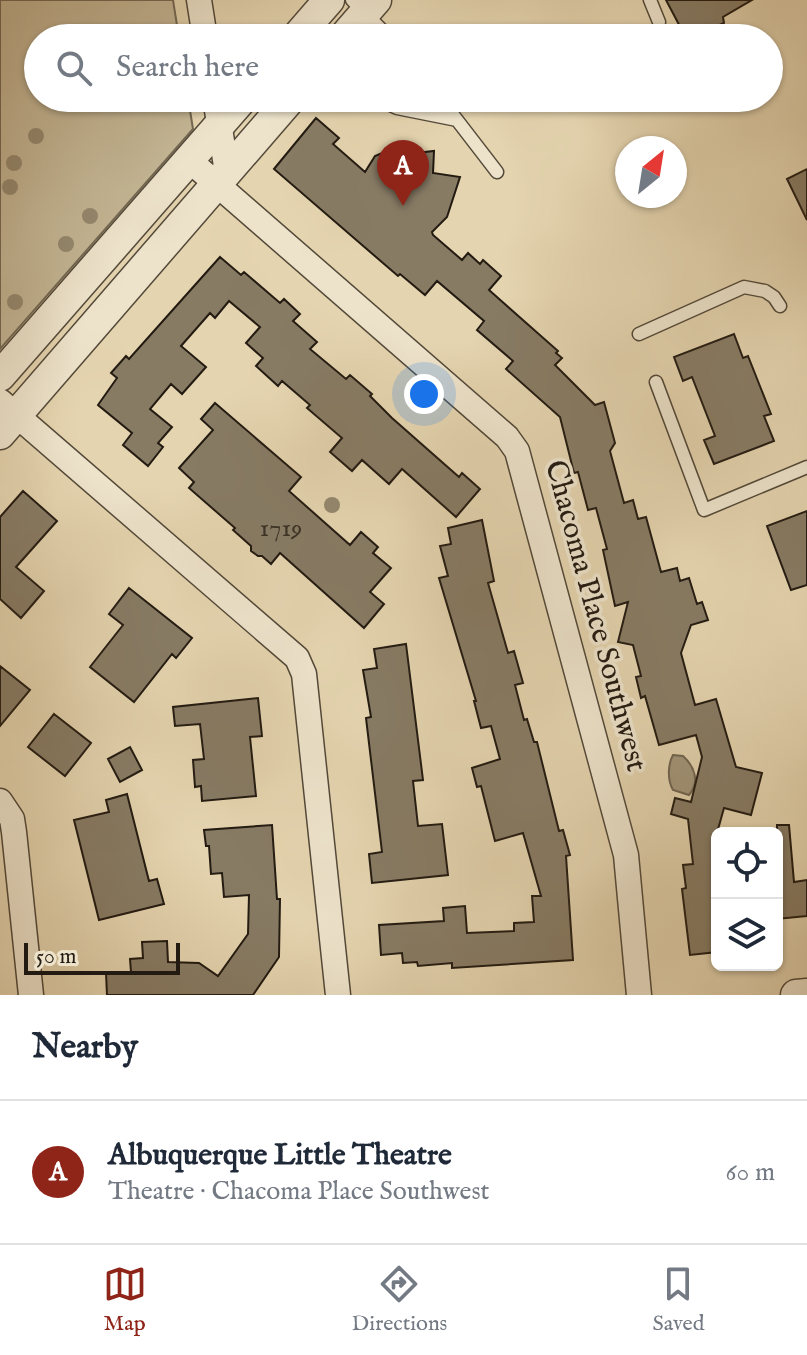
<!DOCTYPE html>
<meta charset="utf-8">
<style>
:root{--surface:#fff;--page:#f6f6f7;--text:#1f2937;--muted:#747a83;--line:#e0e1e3;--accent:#8f2418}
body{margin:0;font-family:"IM FELL English",serif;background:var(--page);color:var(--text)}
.controls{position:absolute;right:24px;bottom:24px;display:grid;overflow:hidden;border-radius:12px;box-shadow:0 2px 6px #0004}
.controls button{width:72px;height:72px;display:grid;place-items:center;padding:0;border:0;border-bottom:2px solid var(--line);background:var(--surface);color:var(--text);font:40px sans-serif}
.compass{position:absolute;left:615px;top:136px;width:72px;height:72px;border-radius:50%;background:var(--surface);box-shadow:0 2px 6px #0004;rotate:30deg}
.scale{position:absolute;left:24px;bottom:20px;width:156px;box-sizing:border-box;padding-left:8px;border:4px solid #231b12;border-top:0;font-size:22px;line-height:28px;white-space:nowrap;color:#231b12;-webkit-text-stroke:6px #ede3cb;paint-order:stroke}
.you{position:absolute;left:424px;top:394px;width:28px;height:28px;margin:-20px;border:6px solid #fff;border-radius:50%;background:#1a73e8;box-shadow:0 0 0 12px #1a73e833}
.badge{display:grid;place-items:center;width:52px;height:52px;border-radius:50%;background:var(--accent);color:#fff;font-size:26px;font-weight:700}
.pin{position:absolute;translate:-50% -66px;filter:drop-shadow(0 2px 4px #0008)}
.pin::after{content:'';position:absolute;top:42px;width:28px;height:24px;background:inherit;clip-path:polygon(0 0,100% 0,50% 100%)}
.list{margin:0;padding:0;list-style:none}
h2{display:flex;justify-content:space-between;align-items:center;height:104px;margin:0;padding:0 32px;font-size:34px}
h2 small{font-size:26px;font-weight:400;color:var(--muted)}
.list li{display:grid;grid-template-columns:52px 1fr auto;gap:24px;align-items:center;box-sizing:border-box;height:144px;padding:0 32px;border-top:2px solid var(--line)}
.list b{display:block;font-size:30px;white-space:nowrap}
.list p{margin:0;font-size:26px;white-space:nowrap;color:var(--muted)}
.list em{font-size:26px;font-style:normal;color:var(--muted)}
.icon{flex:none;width:44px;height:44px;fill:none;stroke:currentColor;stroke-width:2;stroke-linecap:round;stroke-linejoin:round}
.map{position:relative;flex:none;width:807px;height:995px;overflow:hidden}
.search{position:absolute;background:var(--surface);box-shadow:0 2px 6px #0004;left:24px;right:24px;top:24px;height:88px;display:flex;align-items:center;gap:20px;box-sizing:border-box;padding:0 28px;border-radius:44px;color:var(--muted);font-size:30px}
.sheet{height:248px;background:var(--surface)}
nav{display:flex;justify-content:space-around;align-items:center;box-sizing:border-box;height:112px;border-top:2px solid var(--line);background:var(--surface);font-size:22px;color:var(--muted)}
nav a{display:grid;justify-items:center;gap:4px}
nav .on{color:var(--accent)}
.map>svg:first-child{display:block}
</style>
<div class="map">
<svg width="807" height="995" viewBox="0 0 807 995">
<rect width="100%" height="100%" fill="#e4d4af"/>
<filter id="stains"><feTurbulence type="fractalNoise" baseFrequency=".0025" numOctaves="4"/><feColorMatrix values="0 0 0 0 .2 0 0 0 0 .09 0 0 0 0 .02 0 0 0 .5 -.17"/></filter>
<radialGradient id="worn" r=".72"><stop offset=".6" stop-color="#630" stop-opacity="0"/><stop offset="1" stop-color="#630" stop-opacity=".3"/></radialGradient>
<path fill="#c3b594" stroke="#736853" stroke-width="2" d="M0 0H173L179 38H38V98H188L193 129 0 349Z"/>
<path fill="#a2957a" stroke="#6f6450" stroke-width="2" d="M673 755 683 756C695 767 700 782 689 795L673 790C667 780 668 764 673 755Z"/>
<path fill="#877b64" stroke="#231b12" stroke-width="2" d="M666 0H752L723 17 724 23 690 38H686Z
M316 118 339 138 333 144 365 172 375 156 394 148 399 155 434 151 433 173 460 177 447 217 432 232 433 235 462 260 468 253 480 264 483 260 501 276 489 290 558 351 556 353 562 358 555 365 595 405 604 402 615 443 610 451 624 503 633 500 638 519 646 517 661 572 677 568 680 581 689 578 697 604 702 602 708 620 691 625 681 653 695 705 716 699 736 767 762 773 751 815 724 808 717 833V952L690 955 682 889 686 888 683 865 693 864 688 819 671 814 675 798 691 802 702 757 696 735 659 745 645 696 641 698 636 677 641 676 633 645 618 642 628 602 615 606 603 550 607 549 596 508 588 510 578 472 574 473 560 417 506 369 513 361 477 330 484 321 437 281 425 295 400 274 398 276 274 169Z
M807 169V220L787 179Z
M220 257 241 275 244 272 280 303 284 299 300 314 293 321 317 342 310 349 346 379 350 375 372 394 370 396 392 418 459 477 462 473 480 489 456 517 402 469 389 484 362 460 352 471 330 452 342 438 307 408 310 405 282 381 278 386 256 366 263 358 246 343 260 327 229 301 215 318 210 313 181 346 206 367 182 394 171 384 150 409 172 427 158 443 163 447 148 466 123 445 132 433 98 405 117 378 111 373 126 356 129 359Z
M734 334 743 358 748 356 771 414 764 416 774 441 714 464 704 440 715 436 692 377 683 381 674 357Z
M215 403 301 477 289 491 350 545 361 532 378 547 373 553 391 568 370 592 384 604 364 628 280 553 271 564 262 556H258L251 551V546L233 530 235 528 189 488 194 482 179 468 213 430 201 419Z
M23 491 57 521 16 567 44 591 21 618 0 599V517Z
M807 511V585L791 590 767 526Z
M482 520 494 581 488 583 508 653 514 651 523 683 515 685 524 720 527 719 534 742H537L559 831 563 830 570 855 566 856 573 960 452 968V963L418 966 417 962 403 963 402 953 381 955 379 925 444 921 443 908 465 906 467 933 514 931V923L534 922 532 896H541L523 833 495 841 481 786 477 787 472 768 500 759 491 726 481 728 474 701H476L439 578 448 576 440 546 451 544 448 528Z
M129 588 192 638 176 658 172 654 134 702 90 667 123 625 109 614Z
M406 644 423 780 413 781 418 826 442 824 448 875 372 883 369 854 382 852 366 718 371 717 363 670 377 668 374 649Z
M0 666 30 690 0 726Z
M258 698 262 736 250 737 256 796 202 801 201 786 195 787 193 760 204 759 200 724 175 726 173 707Z
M54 714 91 743 65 776 28 747Z
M130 747 142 770 120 782 108 759Z
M127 794 149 881 157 879 164 904 99 920 74 820 109 812 106 800Z
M272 825 277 899H280L279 957 253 995H107L106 973 131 972 130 959 143 958 142 942 167 941 168 962 199 963 218 976 248 934 249 895 224 897 222 873 211 874 209 846H206L204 830Z
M777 825H789L794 882 807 880V916L777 919Z"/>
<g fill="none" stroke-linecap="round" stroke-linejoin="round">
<g stroke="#534939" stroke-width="15">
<path id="service" d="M352 0 390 38
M650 0 659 22
M375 98 397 108 457 120
M440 98 497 172
M693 98 711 100
M639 334 744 287 765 291 774 297 780 306
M656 382 704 510 807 467"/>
</g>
<g stroke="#534939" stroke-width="27">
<path id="minor" d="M199 0 205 38
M215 98 227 172
M189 160 507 437 517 451 626 855 639 995
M0 401 297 658 304 674 338 995
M0 801 12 819 14 832 31 995"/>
</g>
<g stroke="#534939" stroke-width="33">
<path id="tertiary" d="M296 38 329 0
M343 38 376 0
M0 376 243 98
M0 434 291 98
M796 995 807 994"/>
</g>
<use href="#service" stroke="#ede3cb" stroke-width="12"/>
<use href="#minor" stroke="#ede3cb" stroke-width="24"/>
<use href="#tertiary" stroke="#ede3cb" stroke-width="30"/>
</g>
<g fill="#94886e">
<circle cx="36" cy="136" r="8"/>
<circle cx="14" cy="163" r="8"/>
<circle cx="10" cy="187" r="8"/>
<circle cx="90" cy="216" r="8"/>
<circle cx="66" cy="244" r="8"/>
<circle cx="15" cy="302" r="8"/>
<circle cx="332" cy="505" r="8"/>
</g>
<g text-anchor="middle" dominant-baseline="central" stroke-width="7" stroke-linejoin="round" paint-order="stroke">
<g font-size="26" fill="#3c3326">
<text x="281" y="528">1719</text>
</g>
<g font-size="30" fill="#231b12" stroke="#ede3cb">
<text transform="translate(595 616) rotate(75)">Chacoma Place Southwest</text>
</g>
</g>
<rect width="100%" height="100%" filter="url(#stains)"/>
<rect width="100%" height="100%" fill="url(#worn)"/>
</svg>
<div class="controls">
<button><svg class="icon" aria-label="locate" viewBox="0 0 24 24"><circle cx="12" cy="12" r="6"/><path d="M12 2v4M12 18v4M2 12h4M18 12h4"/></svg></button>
<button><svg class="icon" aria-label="layers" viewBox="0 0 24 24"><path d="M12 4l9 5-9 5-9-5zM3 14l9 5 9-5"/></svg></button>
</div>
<svg class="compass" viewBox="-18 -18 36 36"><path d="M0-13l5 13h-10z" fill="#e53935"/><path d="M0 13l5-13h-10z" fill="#747a83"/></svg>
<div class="scale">50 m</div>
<div class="you"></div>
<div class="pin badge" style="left:403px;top:206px">A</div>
<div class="search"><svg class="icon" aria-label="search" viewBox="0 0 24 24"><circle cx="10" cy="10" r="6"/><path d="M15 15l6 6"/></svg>Search here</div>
</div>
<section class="sheet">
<h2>Nearby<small></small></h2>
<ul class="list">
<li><span class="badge">A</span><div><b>Albuquerque Little Theatre</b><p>Theatre · Chacoma Place Southwest</p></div><em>60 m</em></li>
</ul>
</section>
<nav>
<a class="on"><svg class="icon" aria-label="map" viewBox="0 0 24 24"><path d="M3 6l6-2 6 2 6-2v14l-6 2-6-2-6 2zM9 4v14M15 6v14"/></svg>Map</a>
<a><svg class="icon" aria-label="directions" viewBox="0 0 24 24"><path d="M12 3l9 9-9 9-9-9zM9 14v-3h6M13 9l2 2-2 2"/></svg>Directions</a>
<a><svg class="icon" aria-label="saved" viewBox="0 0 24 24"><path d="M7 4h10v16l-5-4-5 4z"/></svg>Saved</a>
</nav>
